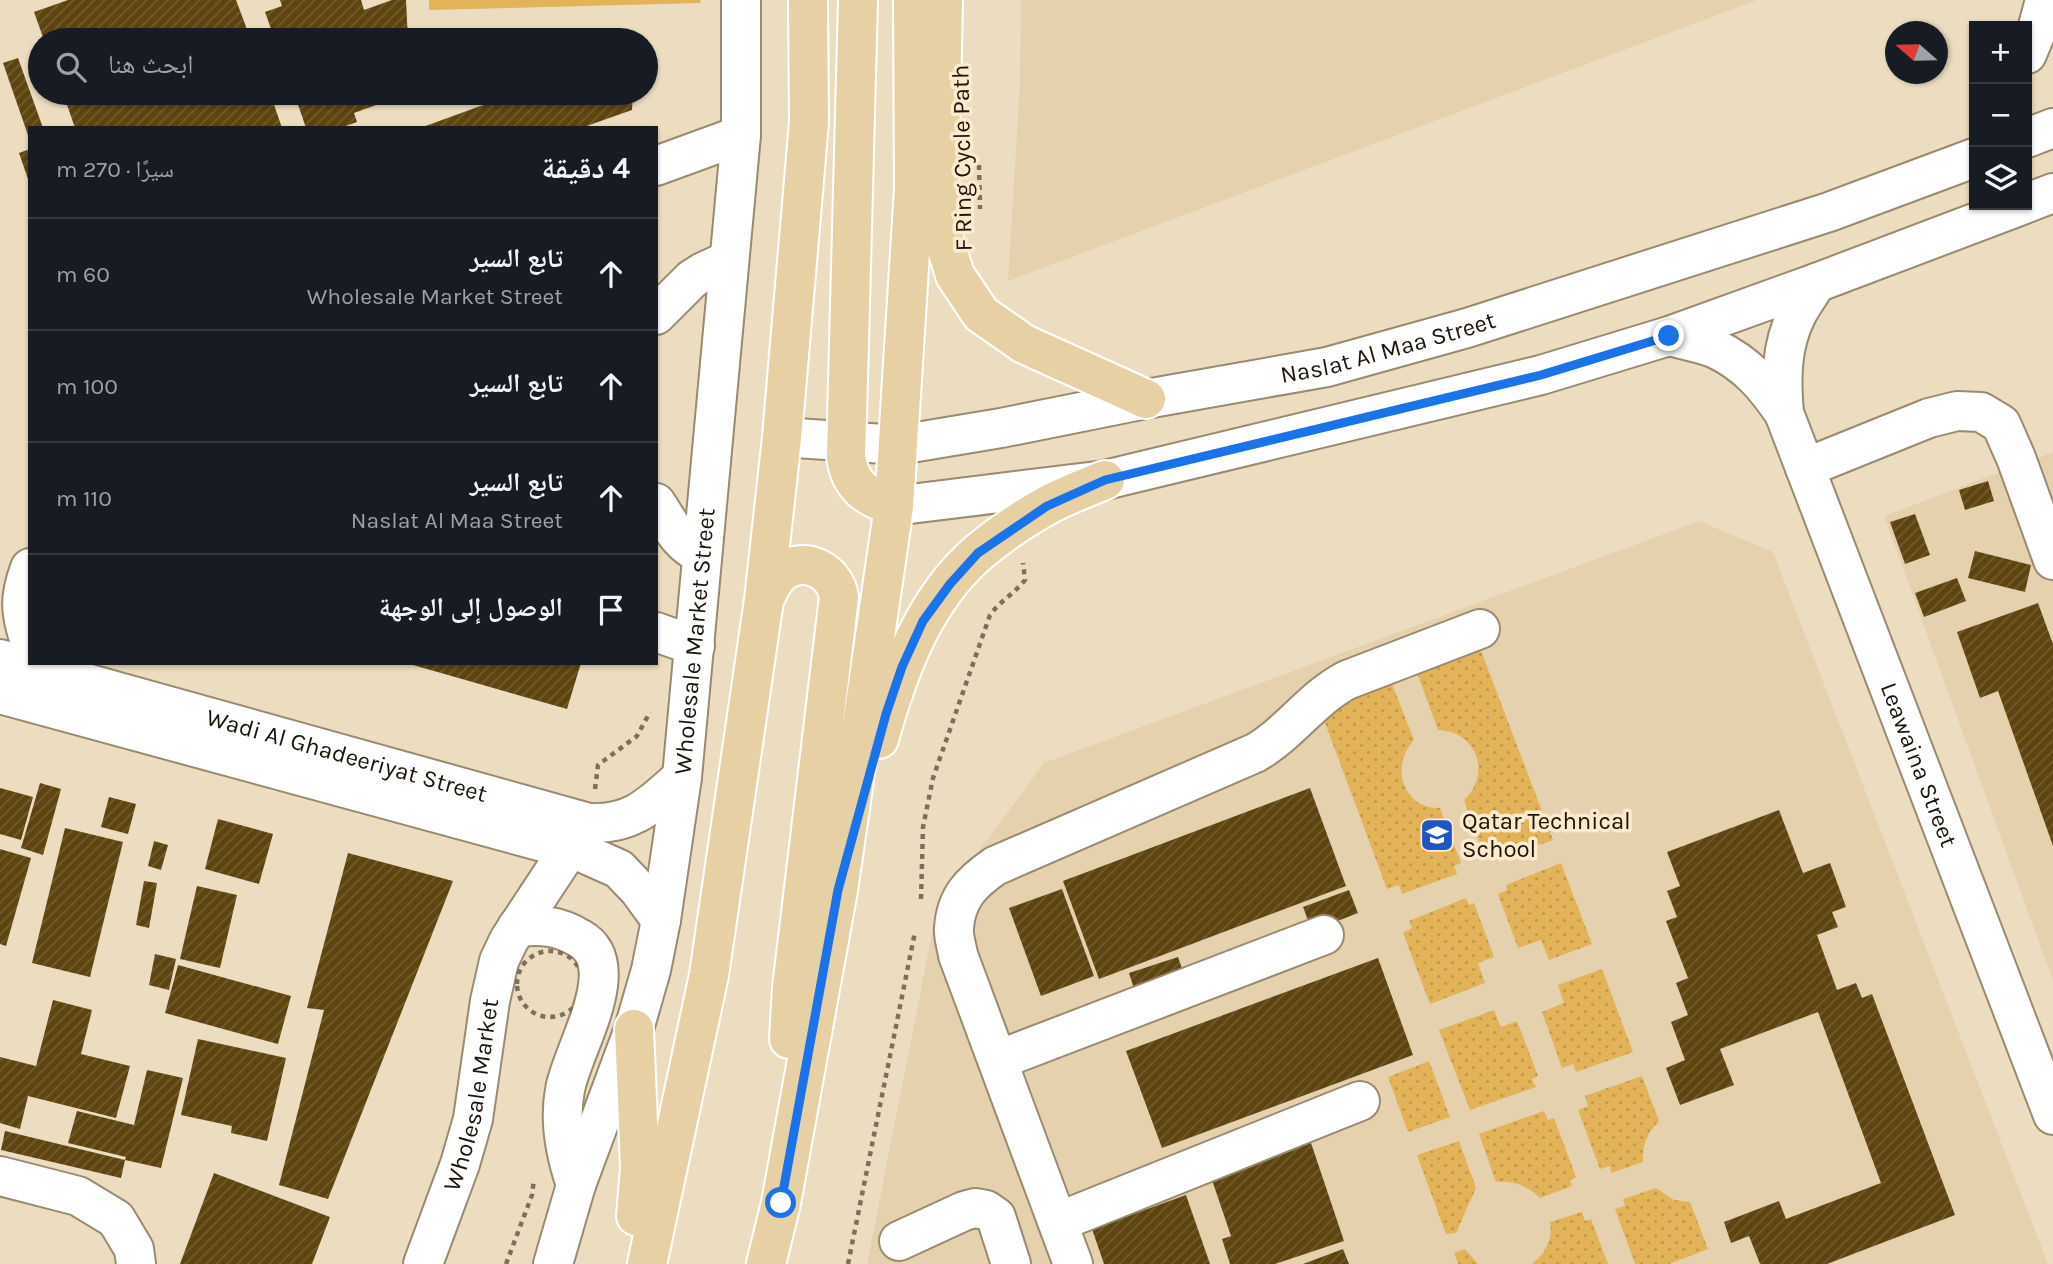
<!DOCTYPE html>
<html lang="ar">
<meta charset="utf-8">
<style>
:root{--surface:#171b24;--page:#242831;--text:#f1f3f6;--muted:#9ea1a6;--line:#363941}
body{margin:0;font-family:Karla,"Noto Naskh Arabic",sans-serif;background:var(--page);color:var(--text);direction:rtl}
.controls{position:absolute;right:21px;top:21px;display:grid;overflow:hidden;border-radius:0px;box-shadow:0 2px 5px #0004}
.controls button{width:63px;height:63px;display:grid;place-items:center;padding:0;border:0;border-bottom:2px solid var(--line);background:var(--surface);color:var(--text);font:35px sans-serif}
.compass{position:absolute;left:1885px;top:21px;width:63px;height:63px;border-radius:50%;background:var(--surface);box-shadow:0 2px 5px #0004;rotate:290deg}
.stop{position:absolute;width:21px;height:21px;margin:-16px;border:5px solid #1a73e8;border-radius:50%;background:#fff}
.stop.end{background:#1a73e8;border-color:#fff;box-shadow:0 2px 7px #0008}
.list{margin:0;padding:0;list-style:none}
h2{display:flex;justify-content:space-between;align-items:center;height:91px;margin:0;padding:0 28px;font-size:30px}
h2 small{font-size:23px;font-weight:400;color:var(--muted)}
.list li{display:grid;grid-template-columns:46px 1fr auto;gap:21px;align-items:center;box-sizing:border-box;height:112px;padding:0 28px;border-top:2px solid var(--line)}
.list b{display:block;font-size:26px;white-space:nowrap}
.list p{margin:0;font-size:23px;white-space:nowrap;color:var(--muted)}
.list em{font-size:23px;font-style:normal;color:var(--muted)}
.icon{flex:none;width:38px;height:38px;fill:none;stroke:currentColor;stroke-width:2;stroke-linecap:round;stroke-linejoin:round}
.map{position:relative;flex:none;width:2053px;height:1264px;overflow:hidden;direction:ltr}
.search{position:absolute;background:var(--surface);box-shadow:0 2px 5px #0004;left:28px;top:28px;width:630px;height:77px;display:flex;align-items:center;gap:18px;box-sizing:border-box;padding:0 24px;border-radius:38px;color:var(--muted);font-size:26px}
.panel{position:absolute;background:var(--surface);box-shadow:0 2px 5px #0004;left:28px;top:126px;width:630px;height:539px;border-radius:0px;direction:rtl}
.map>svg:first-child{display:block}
</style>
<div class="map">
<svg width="2053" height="1264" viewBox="0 0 2053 1264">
<defs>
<pattern id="grass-dots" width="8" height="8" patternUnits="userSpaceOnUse" patternTransform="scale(1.75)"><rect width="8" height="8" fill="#e2b358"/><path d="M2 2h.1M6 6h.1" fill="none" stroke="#c1994b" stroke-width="1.8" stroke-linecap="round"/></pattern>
<pattern id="building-hatch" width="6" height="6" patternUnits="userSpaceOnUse" patternTransform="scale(1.75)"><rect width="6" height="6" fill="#5e4510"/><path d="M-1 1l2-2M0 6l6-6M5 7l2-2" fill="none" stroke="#715c31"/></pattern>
</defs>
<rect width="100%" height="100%" fill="#edddc0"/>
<path fill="#e5d1ae" d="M1021 0H1757L1008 281 1020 83Z
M2053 452V981L1884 516Z
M1699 521 1773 552 2048 1264H867L937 908 1044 763Z"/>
<path fill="url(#grass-dots)" d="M1478 643 1553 840 1496 860 1493 852 1484 855 1464 800C1492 774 1477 731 1438 730L1415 667Z
M1389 676 1414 740C1390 765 1402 809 1440 808L1461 863 1454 866 1457 874 1402 894 1399 885 1387 889 1318 704Z
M1561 863 1592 944 1549 960 1541 940 1518 948 1498 894 1507 890 1506 885Z
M1466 898 1469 905 1474 903 1494 957 1478 963 1485 983 1430 1004 1403 933 1412 928 1409 921Z
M1602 969 1633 1052 1576 1072 1573 1064 1562 1068 1542 1012 1564 1003 1558 985Z
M1494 1010 1501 1027 1517 1021 1538 1076 1532 1079 1536 1087 1470 1110 1439 1030Z
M1429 1061 1450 1117 1408 1132 1388 1077Z
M1642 1076 1659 1121C1647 1133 1642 1145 1643 1162L1611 1173 1610 1166 1600 1169 1578 1110 1588 1106 1585 1096Z
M1544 1111 1548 1120 1554 1118 1576 1177 1570 1180 1572 1186 1540 1198C1527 1185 1514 1181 1496 1182L1479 1134Z
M1459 1141 1476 1188 1456 1233 1446 1234 1417 1155Z
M1656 1188 1674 1200 1690 1202 1708 1249 1669 1264H1635L1615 1209 1625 1206 1623 1199Z
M1582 1212 1585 1221 1591 1219 1608 1264H1532C1546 1253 1553 1239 1550 1222Z
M1465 1249 1478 1264H1458L1454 1253Z"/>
<path fill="#e2b358" d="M429 0H700L701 3 429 10Z"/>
<path fill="url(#building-hatch)" d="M68 0H236L251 40H44L34 12Z
M280 0H361L364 10 392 0H406L408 40H275L265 12 282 6Z
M18 58 43 128H30L29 138 3 63Z
M63 93H270L282 128H75Z
M294 93H409L354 113 357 122 340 128H306Z
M516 93H633L632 110 581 128H420Z
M30 149V182H29L19 153Z
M1988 481 1994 501 1965 510 1959 490Z
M1915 514 1930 555 1905 564 1890 522Z
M1975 551 2031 565 2025 592 1968 578Z
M1957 578 1966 601 1924 617 1915 593Z
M2038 603 2053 644V846L1998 691 1980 698 1957 632Z
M406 663H581L567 709Z
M40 783 61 789 43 855 21 848Z
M0 788 33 797 21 840 0 834Z
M1310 788 1346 886 1099 979 1063 881Z
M109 797 136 804 128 834 101 827Z
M1779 810 1803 873 1830 863 1846 907 1832 912 1838 927 1817 935 1837 990 1856 983 1862 998 1872 994 1955 1215 1827 1264H1760L1749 1236 1731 1243 1724 1222 1779 1201 1786 1219 1881 1183 1818 1012 1720 1049 1734 1085 1680 1105 1666 1068 1685 1060 1671 1022 1688 1015 1676 983 1688 978 1666 921 1677 917 1667 891 1680 886 1667 852Z
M218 819 273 834 259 884 205 869Z
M65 828 123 842 90 977 32 963Z
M154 841 168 845 161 870 148 866Z
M0 849 31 858 6 946 0 944Z
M348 853 453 881 328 1199 279 1185 324 1010 307 1008Z
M144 881 157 883 149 928 136 925Z
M197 886 237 895 220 968 180 959Z
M1062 889 1094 976 1041 996 1009 908Z
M1349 890 1358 913 1312 931 1303 907Z
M155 954 176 959 169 990 149 985Z
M1178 957 1186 980 1137 998 1129 973Z
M1378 958 1413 1055 1162 1148 1126 1051Z
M178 965 291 996 278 1044 165 1013Z
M53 1000 92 1010 81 1054 130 1066 116 1118 28 1096 20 1129 0 1123V1057L36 1066Z
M198 1039 286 1058 267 1141 231 1133 232 1126 181 1115Z
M147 1070 183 1078 161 1168 125 1160 126 1157 68 1143 77 1111 134 1125Z
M5 1131 125 1160 121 1178 1 1150Z
M1311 1143 1344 1241 1275 1264H1230L1222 1239 1231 1236 1211 1177Z
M214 1173 330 1217 312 1264H180Z
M1186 1195 1210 1264H1104L1092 1229Z
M1343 1249 1349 1264H1303Z"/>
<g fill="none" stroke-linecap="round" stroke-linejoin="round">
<g stroke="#998a70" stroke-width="42">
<g id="minor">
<path d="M2027 54 2037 30 2045 0"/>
<path d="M2027 138 2053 128"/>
<path d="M656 166 741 135"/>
<path d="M2027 203 2053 193"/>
<path d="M656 315 692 279 703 272 729 260"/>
<path id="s1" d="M1669 336C1684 340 1702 343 1716 349 1747 364 1765 385 1784 413L2053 1115"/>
<path d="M1784 413C1781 379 1781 347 1796 316 1801 305 1810 294 1816 283"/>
<path id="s2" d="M782 437 899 445 1001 428 1146 399 1327 367 1467 328 1829 212 1974 158"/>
<path d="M1805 468 1929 418 1957 411 1981 412 2001 424 2016 458 2053 560"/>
<path d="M656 503C669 522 679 546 702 554"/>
<path d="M894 506 1105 480 1541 375 1669 336 1816 283 2022 205"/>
<path d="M30 568C19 598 20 612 30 642"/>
<path d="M656 632 695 646"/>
<path id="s3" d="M0 659 589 823C633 825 652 804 682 777"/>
<path d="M0 694 583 853 619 869 639 890 661 920"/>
<path d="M517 927C542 925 557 925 579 938 628 965 571 1051 565 1090 559 1121 566 1156 576 1185"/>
<path d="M998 1060 1324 935"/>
<path d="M0 1176 78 1196 116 1219 134 1249 136 1264"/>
<path d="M1058 1222 1360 1101"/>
<path d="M899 1241 964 1211 975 1208 986 1210 996 1217 1011 1264"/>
<path id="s4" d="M423 1264 460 1164 473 1119 490 1001 499 961 509 940 569 849"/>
<path id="s5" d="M553 1264 576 1185 634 1029 651 970 661 920 682 777 741 135V0"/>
<path d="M1073 1264 958 955C957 947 953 936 954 928 956 897 972 882 995 866L1255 753C1290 733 1311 699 1347 680L1480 629"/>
</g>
</g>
<g stroke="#fff" stroke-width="42">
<path id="major" d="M858 0 846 457C850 486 867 498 894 506
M943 0 939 200 945 243 955 275 981 314 1024 344 1146 399
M764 600C769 590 773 579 782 572 805 555 835 571 839 597L792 988 789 1039
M879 739C898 671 924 599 979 552 999 535 1023 519 1046 506 1064 496 1085 488 1105 480
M634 1029 640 1168 636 1216
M647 1264 709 975 764 600 782 437 809 122 808 0
M766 1264 781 1203 838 890 894 506 914 189 913 0"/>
</g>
<path stroke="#7b705e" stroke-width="4.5" stroke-dasharray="5 5" stroke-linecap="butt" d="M979 165 980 209
M595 789 598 765 637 736 650 712
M921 899 923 827 933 778 990 615C1000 601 1015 593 1025 580L1023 563
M517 984a33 33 0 1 1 66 0a33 33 0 1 1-66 0Z
M506 1264 532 1195 534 1179
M848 1264 915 932"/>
<use href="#minor" stroke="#fff" stroke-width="38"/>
<use href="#major" stroke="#e7d0a4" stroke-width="38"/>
</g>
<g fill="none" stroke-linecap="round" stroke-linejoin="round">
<path stroke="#1a73e8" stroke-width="9" d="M781 1203 838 890 886 714 902 667 923 621 950 584 978 553 1047 506 1105 480 1541 375 1669 336"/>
</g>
<defs>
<g id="school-square" transform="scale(1.75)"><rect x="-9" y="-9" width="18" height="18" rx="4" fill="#2056c3" stroke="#fbeacd"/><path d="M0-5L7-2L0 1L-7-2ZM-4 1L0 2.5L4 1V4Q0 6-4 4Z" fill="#fff"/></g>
</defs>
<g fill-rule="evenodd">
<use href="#school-square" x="1437" y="835"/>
</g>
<g text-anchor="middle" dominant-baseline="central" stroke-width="7" stroke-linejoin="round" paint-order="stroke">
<g font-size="24" fill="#1b150b" stroke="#fbeacd">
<text transform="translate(962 158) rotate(-91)">F Ring Cycle Path</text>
<text stroke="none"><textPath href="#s2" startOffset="616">Naslat Al Maa Street</textPath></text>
<text stroke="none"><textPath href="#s5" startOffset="642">Wholesale Market Street</textPath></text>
<text stroke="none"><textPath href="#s3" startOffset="360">Wadi Al Ghadeeriyat Street</textPath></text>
<text stroke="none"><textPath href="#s1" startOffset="520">Leawaina Street</textPath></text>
<text stroke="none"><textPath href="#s4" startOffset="177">Wholesale Market</textPath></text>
</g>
<g font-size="24" fill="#1b150b" stroke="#fbeacd" text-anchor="start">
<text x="1462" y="821">Qatar Technical<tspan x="1462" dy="28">School</tspan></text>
</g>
</g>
</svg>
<div class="controls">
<button>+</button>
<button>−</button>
<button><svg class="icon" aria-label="layers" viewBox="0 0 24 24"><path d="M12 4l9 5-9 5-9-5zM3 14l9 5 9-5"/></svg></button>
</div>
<svg class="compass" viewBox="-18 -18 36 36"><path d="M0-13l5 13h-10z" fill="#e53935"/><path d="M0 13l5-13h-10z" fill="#9ea1a6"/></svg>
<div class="stop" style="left:781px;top:1203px"></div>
<div class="stop end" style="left:1669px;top:336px"></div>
<div class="search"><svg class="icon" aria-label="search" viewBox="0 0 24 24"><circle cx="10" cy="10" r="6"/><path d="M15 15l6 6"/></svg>ابحث هنا</div>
<section class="panel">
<h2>4 دقيقة<small>سيرًا · 270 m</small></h2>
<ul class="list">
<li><svg class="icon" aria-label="ahead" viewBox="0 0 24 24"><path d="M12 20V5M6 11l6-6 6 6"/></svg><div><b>تابع السير</b><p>Wholesale Market Street</p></div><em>60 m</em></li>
<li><svg class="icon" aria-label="ahead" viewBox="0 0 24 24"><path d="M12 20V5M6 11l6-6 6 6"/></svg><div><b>تابع السير</b></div><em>100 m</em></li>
<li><svg class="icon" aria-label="ahead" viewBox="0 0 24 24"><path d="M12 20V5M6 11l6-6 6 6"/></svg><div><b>تابع السير</b><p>Naslat Al Maa Street</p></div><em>110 m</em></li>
<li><svg class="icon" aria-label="arrive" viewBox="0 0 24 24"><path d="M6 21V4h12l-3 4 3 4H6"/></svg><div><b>الوصول إلى الوجهة</b></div></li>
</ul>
</section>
</div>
